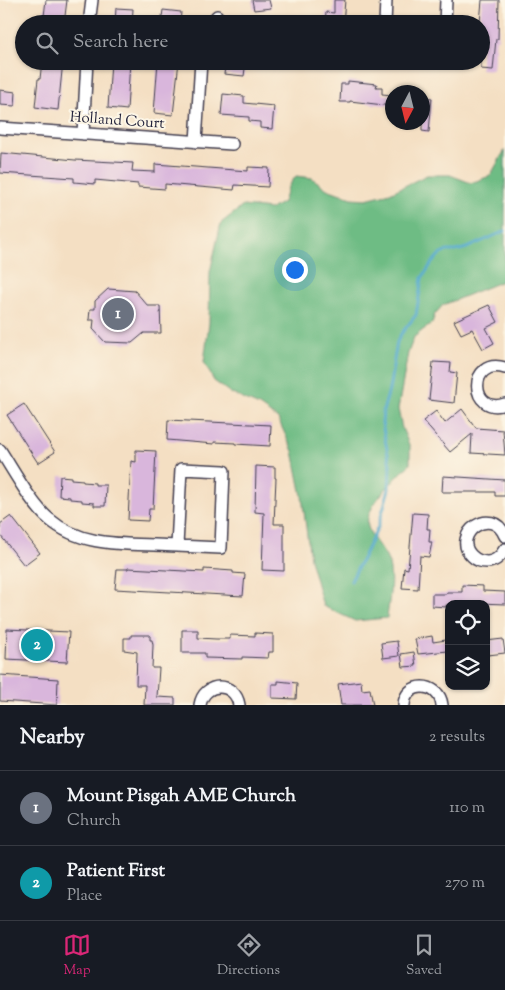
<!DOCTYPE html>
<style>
:root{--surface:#171b24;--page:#20242c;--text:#f1f3f6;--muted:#9ea1a6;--line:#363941;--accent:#db2777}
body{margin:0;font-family:"Sorts Mill Goudy",serif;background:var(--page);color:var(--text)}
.controls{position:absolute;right:15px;bottom:15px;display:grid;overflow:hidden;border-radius:10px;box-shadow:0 1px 4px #0004}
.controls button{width:45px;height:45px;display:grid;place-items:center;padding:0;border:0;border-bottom:1px solid var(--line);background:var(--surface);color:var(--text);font:25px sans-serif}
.compass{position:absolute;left:385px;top:85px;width:45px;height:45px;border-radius:50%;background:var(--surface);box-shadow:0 1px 4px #0004;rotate:187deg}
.you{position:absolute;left:294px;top:269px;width:18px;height:18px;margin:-12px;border:4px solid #fff;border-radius:50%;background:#1a73e8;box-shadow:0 0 0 8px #1a73e833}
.badge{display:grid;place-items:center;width:32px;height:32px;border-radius:50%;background:var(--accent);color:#fff;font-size:16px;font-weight:700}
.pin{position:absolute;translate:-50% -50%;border:2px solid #fff;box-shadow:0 1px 5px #0006}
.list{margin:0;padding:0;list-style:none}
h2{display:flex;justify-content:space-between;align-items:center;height:65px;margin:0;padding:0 20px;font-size:21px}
h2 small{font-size:16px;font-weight:400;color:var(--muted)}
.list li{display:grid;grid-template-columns:32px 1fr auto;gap:15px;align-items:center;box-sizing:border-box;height:75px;padding:0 20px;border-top:1px solid var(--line)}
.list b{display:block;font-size:19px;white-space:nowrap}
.list p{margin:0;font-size:16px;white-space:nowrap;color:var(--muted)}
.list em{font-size:16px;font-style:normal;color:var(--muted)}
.icon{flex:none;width:28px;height:28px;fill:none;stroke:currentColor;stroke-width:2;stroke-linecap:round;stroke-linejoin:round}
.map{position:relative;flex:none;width:505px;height:705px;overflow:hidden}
.search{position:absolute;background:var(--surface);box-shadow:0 1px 4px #0004;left:15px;right:15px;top:15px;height:55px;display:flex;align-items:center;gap:12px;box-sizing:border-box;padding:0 18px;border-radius:28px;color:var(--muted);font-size:19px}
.sheet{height:215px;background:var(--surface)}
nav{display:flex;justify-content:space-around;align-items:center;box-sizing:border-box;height:70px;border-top:1px solid var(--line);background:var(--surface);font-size:14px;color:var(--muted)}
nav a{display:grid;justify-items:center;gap:2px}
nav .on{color:var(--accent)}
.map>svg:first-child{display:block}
</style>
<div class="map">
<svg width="505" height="705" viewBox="0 0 505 705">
<rect width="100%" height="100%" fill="#fcf5e5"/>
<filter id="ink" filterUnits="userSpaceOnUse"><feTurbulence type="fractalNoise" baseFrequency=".02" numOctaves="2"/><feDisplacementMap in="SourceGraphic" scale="10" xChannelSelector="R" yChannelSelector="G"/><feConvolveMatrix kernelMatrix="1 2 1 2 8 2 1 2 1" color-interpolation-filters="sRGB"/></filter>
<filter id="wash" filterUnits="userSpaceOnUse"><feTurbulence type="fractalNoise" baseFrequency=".0096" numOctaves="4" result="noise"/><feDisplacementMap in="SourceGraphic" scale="20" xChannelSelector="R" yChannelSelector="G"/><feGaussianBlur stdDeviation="1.12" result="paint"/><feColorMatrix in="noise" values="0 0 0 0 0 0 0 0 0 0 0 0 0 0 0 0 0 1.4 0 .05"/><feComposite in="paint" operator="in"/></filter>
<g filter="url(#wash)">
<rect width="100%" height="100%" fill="#f4dfc3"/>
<path fill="#6ebc84" stroke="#486f60" d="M505 150V280L443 305 435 314 432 323 414 337 408 353 398 409 402 428 410 447V464C397 478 363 507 368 527 372 540 386 552 389 564 393 581 389 601 387 618L355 621 323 606 310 559 302 496 293 451 278 419 259 406 232 394 214 381 204 362 209 323 210 272 221 223 243 206 271 209 283 202 288 187 296 176 312 178 327 189 352 198 366 199 390 193 427 175H450L471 183 490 176Z"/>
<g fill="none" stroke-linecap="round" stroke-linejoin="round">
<path stroke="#4da7cb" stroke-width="3" d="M351 581 378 527 389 489 390 465 382 423 383 411 389 390 397 342 401 334 416 315 422 278 432 263 439 255 447 251H456L467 248 505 231"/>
</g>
<g id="blocks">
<path fill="#d9b6dc" d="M46 0H67L64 24H43Z
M252 0H269L271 8 254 10Z
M334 0H345L343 24 325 23 326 12 334 13Z
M482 0H499L498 39H496L493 70 481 69V24L480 23Z
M116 8 133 9 132 24H115Z
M163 10 181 12 180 24H161Z
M42 61H63L58 110 35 107 38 79H40Z
M111 61H130L127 110 108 108Z
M158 61H179L173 115 154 113Z
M226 61H246L244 76 224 74Z
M348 81 377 84 376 87H382V94L392 95V106L350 101V102H340L341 84H348Z
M0 90 16 92 15 106 0 105Z
M223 94 244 96V103L274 106 272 129 260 128V122L249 121V117L221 115Z
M422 97 432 98 429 132 422 131Z
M1 153 75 160 133 163 132 171 155 172V164L248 171V167L269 168 268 187 235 185 234 190 165 184V189L138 187V184L95 180V184L74 182V178L0 173Z
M108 289 135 291 148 306H160L161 333H144L132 343 105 342 93 329 94 320H89L90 309H95V301Z
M489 305 498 322 486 328 494 343 483 349 472 329 461 334 454 321Z
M433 362 451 363 450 372 457 373 454 403 429 400Z
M24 404 55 452 38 463 7 415Z
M462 409 476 428 503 430 505 455 471 453 472 434 450 452 423 421 436 411 445 423Z
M168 420 271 425 270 446 235 444V443L214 442V444L167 440Z
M136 450 156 451 153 509H149L148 521 128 520 131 461 136 462Z
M256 466 275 467V478H276L274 524H284V571L262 570 264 513 255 512Z
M60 476 71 477V479L83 480V482L95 483V485H106L105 506H94V503L82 502V500L70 499V497L59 496Z
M443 476 505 480V496H495V492H442Z
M413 513 428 514 427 529H430L429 542H432L429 557 420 556 418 589 402 588 404 568 408 569Z
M11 516 40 553 24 565 0 535V524Z
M128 568 204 572V569L233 571V573L245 574 243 596 115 589 117 569H128Z
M462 585 483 586V591L505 592V604L452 602V604L446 605V607L432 606V594H446L447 592H462Z
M7 629 69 632 67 662 6 659Z
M182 630H198V638L216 639H230V635L255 636V633L273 634V652H269L268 658 242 657V659L205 658V653H182Z
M131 635H150V640H152L153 645 152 668H159L157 697 175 698V705H144L145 685H136L137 652 124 650V638H131Z
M432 636 433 642 446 640 448 651 418 654 415 639Z
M503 639 505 653 488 655 486 641Z
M397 641 399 656 383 658 381 643Z
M414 652 416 666 403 667 401 654Z
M0 675 58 679 57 705 0 701Z
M278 681 297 683 296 699 272 698V684H278Z
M361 681 362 690 370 689 373 705H341L338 684Z"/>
</g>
</g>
<g filter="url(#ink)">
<use href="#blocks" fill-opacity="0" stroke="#423e4f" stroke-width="1"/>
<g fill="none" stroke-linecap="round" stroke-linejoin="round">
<g stroke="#423e4f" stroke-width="14">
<path id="minor" d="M89 24 92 0
M210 24 217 16
M385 24 386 0
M445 24 446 0
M0 128 232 144
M83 134 87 61
M196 142 201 61
M505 368C467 357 470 416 505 404
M0 450C13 470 32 505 49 519 79 545 118 544 155 545 177 546 199 547 221 548L224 471 181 469 177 546
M505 536C492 504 450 535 472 556 476 560 481 562 487 562 495 562 501 556 505 549
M200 705C204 681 235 681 239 705
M404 705C405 681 439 681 442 705"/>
</g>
<use href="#minor" stroke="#fff" stroke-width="11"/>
</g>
</g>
<g text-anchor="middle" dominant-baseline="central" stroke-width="4" stroke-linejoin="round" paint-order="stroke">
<g font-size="15" fill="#22223b" stroke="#fcf5e5">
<text transform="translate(117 121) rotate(4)">Holland Court</text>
</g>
</g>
</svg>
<div class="controls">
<button><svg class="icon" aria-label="locate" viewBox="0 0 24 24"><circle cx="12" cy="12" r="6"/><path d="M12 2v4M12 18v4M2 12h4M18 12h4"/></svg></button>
<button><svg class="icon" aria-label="layers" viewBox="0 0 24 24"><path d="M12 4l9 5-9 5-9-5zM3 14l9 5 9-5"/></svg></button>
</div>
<svg class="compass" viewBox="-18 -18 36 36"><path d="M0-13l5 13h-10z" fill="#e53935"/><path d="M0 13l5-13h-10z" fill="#9ea1a6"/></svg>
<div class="you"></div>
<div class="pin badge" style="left:118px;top:314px;background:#6b7280">1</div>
<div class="pin badge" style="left:37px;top:645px;background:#0f9aa8">2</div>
<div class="search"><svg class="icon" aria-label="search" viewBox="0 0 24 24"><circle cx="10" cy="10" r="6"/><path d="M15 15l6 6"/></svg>Search here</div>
</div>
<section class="sheet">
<h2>Nearby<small>2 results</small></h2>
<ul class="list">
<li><span class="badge" style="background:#6b7280">1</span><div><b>Mount Pisgah AME Church</b><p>Church</p></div><em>110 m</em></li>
<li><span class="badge" style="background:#0f9aa8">2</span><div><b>Patient First</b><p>Place</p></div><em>270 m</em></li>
</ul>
</section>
<nav>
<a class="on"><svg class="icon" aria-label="map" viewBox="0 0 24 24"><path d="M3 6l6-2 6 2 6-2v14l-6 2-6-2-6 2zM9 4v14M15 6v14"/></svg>Map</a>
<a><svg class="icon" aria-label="directions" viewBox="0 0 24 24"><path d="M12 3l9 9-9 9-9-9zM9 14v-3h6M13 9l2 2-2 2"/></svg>Directions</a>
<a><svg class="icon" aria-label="saved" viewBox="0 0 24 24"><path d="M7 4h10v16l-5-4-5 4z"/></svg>Saved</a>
</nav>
